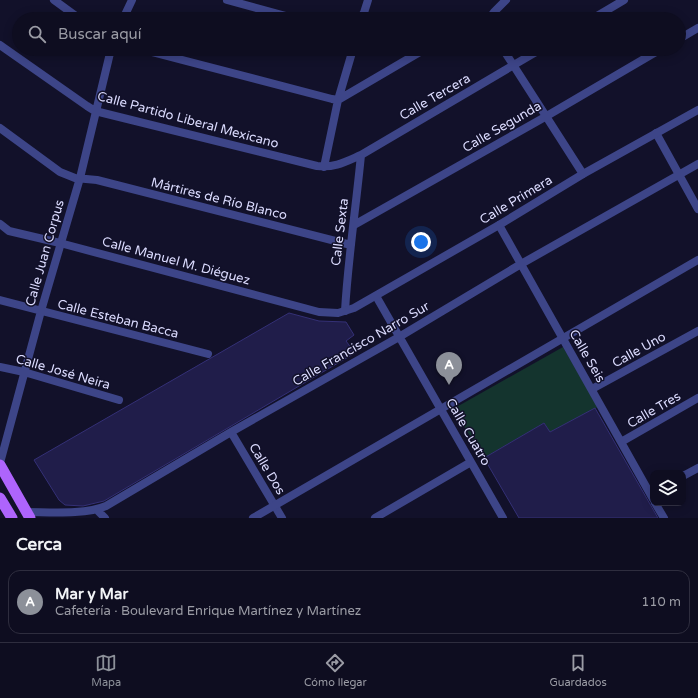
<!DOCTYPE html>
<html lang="es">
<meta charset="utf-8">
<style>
:root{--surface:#0e0d20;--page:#171629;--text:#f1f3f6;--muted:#9b9ca5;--line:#2e2d3e;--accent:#8c9099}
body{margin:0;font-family:"Varela Round",sans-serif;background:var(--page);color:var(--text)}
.controls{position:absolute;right:12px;bottom:12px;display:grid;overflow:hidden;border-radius:8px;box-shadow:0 2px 10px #0003}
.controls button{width:36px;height:36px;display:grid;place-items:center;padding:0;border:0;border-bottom:1px solid var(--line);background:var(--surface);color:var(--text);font:20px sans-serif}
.you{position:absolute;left:421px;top:242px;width:14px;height:14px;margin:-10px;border:3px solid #fff;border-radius:50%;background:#1a73e8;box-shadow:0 0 0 6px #1a73e833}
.badge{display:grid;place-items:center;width:26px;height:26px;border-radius:50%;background:var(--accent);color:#fff;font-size:13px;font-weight:700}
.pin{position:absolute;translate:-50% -33px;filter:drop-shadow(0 1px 2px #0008)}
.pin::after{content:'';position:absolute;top:21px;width:14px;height:12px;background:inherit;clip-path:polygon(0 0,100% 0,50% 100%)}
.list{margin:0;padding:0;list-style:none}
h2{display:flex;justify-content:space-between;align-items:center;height:52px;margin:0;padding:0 16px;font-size:17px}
h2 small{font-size:13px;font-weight:400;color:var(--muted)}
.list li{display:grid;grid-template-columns:26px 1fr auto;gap:12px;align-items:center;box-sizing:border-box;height:64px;margin:0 8px 8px;padding:0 8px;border:1px solid var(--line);border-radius:12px}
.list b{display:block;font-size:15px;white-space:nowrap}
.list p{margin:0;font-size:13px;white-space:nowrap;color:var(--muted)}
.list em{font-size:13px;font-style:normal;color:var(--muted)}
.icon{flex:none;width:22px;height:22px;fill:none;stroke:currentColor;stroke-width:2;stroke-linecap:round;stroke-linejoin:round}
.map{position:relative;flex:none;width:698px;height:518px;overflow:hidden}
.search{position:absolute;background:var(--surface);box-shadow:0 2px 10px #0003;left:12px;right:12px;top:12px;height:44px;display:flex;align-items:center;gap:10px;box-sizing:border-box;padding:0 14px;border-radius:22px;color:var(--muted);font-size:15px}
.sheet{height:124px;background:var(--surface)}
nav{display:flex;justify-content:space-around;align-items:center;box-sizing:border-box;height:56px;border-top:1px solid var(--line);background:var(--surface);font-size:11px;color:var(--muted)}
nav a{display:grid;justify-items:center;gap:2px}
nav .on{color:var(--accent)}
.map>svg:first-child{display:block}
</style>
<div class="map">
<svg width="698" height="518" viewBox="0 0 698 518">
<rect width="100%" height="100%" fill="#12112a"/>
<path fill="#14342e" d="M563 347 598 407 550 432 544 423 484 458 453 409Z"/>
<path fill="#201d4a" stroke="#343076" d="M289 313 319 321 346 322 354 335 346 341 355 353 104 501 83 506 65 505 59 500 34 460Z
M595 408 658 518H519L484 458 544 423 550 432Z"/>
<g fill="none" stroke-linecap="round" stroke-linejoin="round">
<path stroke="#3d4588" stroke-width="8" d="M54 0 80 19
M227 0 297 19
M363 14 376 19
M123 19 132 0
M362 19 368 0
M489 19 494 12 506 0
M592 19 624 0
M679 39 698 28
M0 45 87 106 95 111 317 166C335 168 345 162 361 155L541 49
M140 49 332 99 338 100 425 49
M503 49 583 174
M0 128 60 172 75 178 97 180 351 245
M656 133 698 209
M324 167 338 100 353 49
M354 225 545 117 661 49
M499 225 653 499
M376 296 503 518
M0 300 208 354
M345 311C348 259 356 207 361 155
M0 367 24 372 119 400
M592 389 698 331
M231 432 282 518
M621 442 698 398
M0 463 41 311 80 178 111 49
M683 476 698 468
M655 503 664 518
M97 510 105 518
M26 512C49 512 85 515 106 506L231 432 399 337 521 264 698 164
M375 518 471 462"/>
<path stroke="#3d4588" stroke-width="8" d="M0 224 9 231 60 243 319 312 338 313 354 308 499 225 583 174 698 110
M253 518 698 260"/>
<path stroke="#ae64fc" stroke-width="11" d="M0 465 30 518
M0 498 12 518"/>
</g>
<g text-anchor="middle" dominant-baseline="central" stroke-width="3" stroke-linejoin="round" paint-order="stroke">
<g font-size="13" fill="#dbdbfe" stroke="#12112a">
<text transform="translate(435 97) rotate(-30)">Calle Tercera</text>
<text transform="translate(188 120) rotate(15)">Calle Partido Liberal Mexicano</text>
<text transform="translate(502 127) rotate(-30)">Calle Segunda</text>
<text transform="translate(219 199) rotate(14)">Mártires de Río Blanco</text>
<text transform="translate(516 200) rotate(-31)">Calle Primera</text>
<text transform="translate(340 232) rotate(-83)">Calle Sexta</text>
<text transform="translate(45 253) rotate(-74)">Calle Juan Corpus</text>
<text transform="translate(176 261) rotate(15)">Calle Manuel M. Diéguez</text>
<text transform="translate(118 319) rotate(14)">Calle Esteban Bacca</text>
<text transform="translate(361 344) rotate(-30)">Calle Francisco Narro Sur</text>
<text transform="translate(639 350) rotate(-29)">Calle Uno</text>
<text transform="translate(587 356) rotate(60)">Calle Seis</text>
<text transform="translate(63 372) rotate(16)">Calle José Neira</text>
<text transform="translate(654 410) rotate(-30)">Calle Tres</text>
<text transform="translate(468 432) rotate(60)">Calle Cuatro</text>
<text transform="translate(267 469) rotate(59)">Calle Dos</text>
</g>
</g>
</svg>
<div class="controls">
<button><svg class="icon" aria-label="layers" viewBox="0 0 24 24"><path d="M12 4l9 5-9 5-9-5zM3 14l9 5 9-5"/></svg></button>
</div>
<div class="you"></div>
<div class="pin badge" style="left:449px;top:385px">A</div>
<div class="search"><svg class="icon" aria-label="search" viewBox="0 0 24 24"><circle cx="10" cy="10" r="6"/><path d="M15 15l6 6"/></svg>Buscar aquí</div>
</div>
<section class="sheet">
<h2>Cerca<small></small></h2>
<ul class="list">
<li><span class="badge">A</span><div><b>Mar y Mar</b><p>Cafetería · Boulevard Enrique Martínez y Martínez</p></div><em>110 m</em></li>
</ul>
</section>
<nav>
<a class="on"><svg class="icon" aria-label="map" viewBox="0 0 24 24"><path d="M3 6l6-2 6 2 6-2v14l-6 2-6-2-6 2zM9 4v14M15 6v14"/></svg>Mapa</a>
<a><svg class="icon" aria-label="directions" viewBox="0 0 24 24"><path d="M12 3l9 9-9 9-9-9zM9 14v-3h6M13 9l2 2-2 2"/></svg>Cómo llegar</a>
<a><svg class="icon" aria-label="saved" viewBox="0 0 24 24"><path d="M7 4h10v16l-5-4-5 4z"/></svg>Guardados</a>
</nav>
